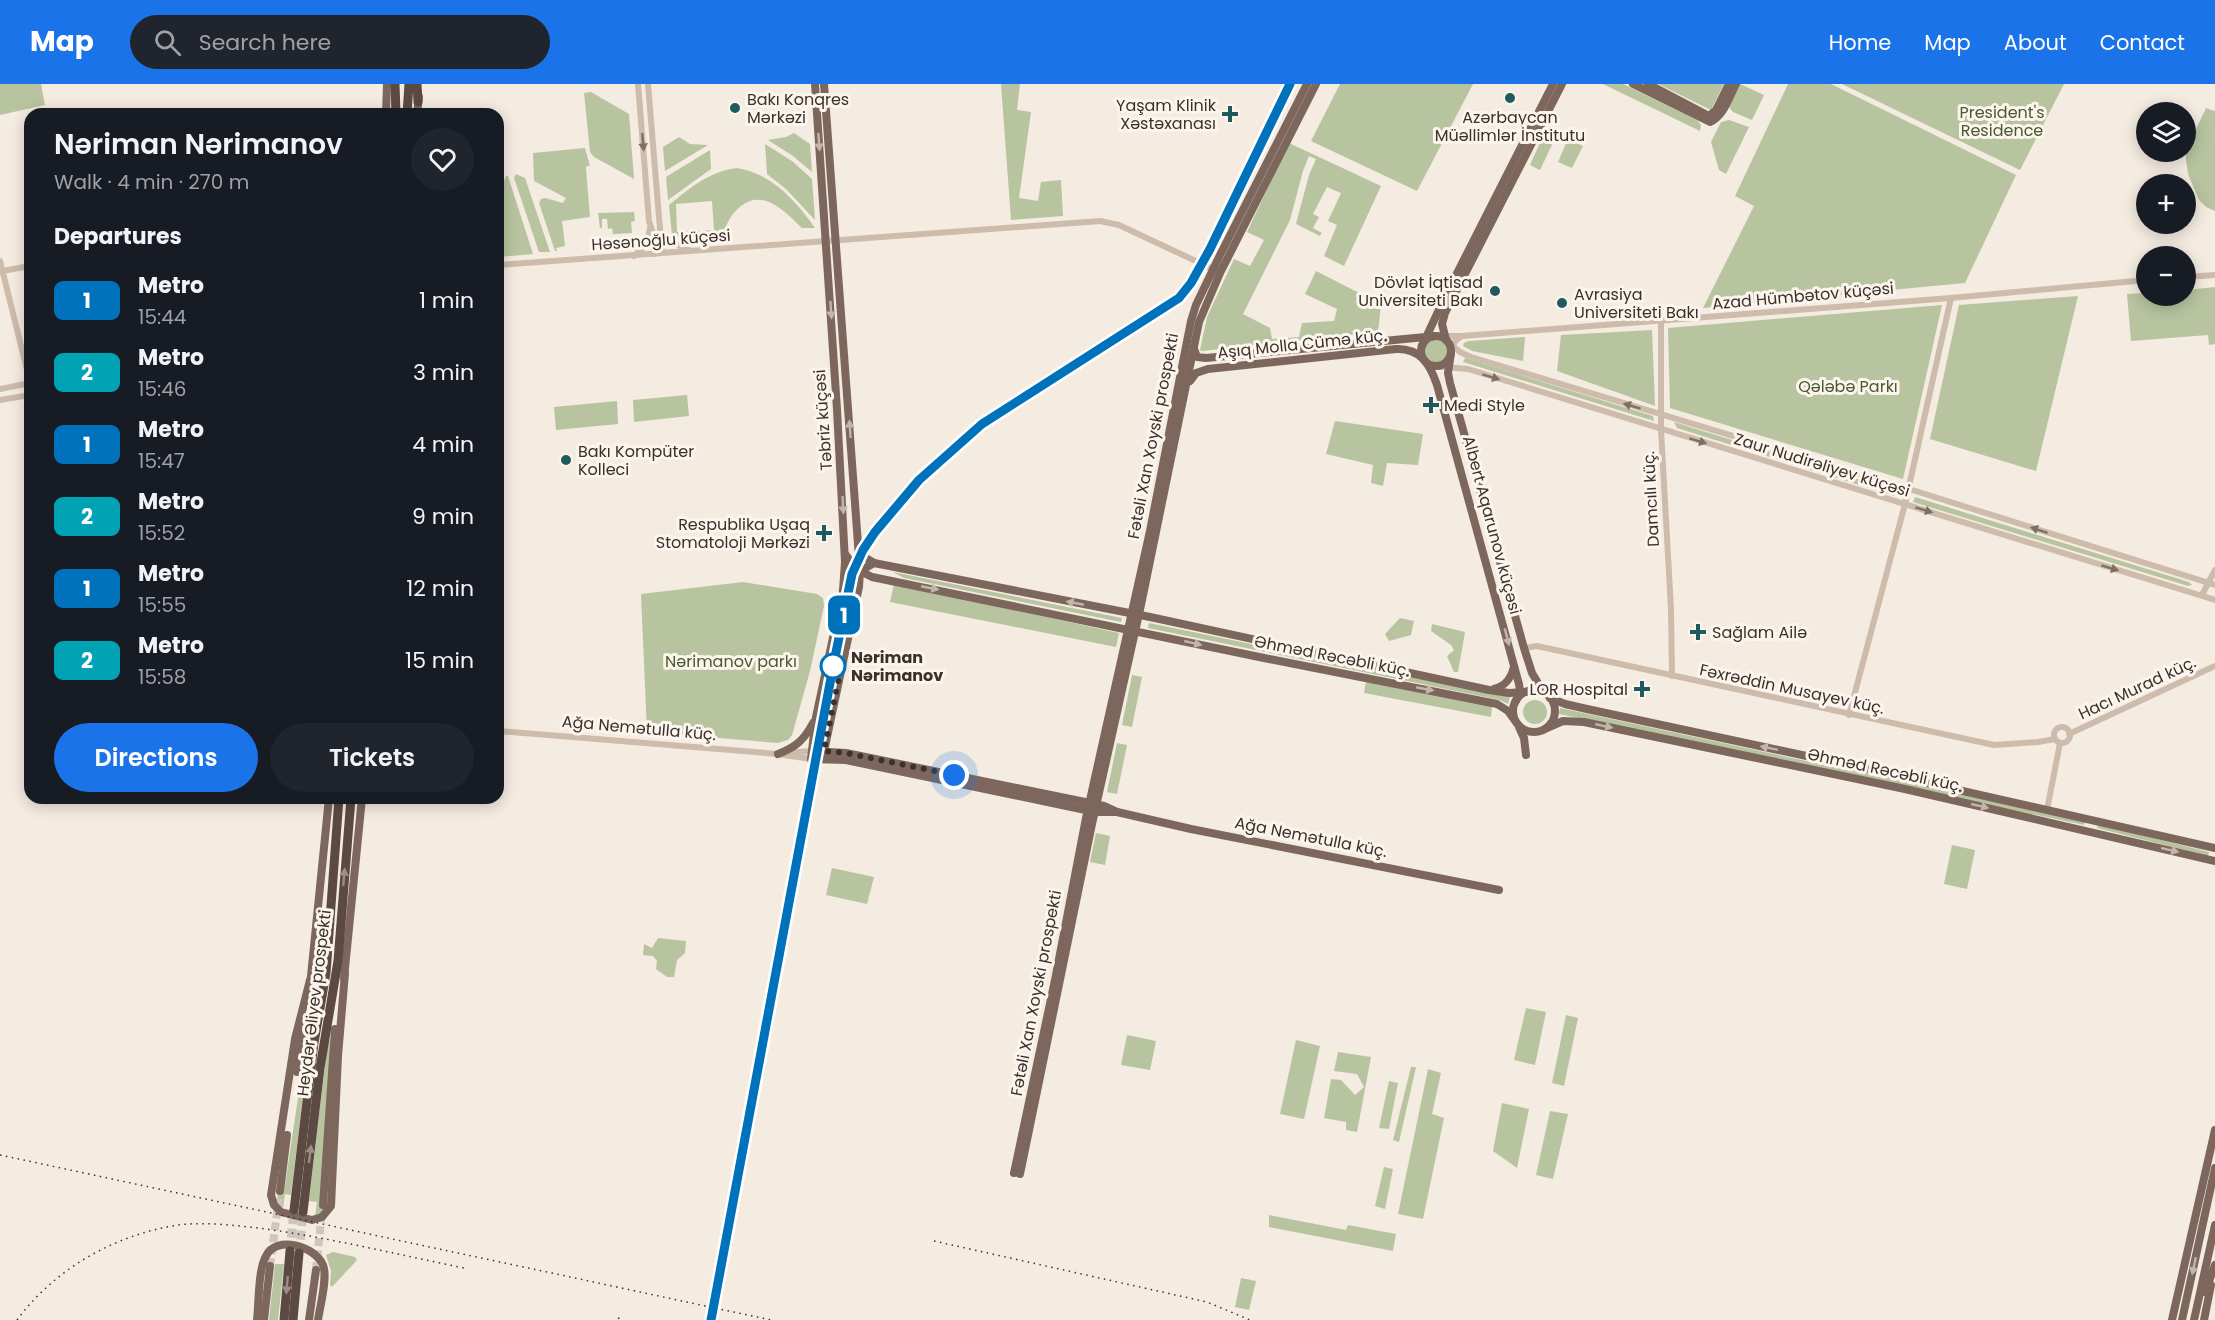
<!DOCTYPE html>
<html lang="en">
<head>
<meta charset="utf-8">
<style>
	body { margin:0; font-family:Poppins,sans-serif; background:#20242c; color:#f1f3f6; height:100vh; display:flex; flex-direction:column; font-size:22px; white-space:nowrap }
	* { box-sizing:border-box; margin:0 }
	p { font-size:20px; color:#9ea1a6 }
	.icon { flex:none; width:33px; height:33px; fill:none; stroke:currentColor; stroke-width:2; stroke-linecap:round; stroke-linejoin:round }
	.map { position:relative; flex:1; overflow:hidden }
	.side { position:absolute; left:24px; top:24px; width:480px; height:696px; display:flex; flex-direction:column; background:#171b24; border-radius:18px; box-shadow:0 3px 15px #0003 }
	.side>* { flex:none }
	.badge { padding:0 12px; border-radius:9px; font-size:21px; line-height:39px }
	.tools { position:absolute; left:2136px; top:18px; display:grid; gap:12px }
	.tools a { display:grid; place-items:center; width:60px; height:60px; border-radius:50%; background:#171b24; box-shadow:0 3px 15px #0003; font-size:30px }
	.you { position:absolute; width:30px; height:30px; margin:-15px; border:4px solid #fff; border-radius:50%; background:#1a73e8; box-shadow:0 0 0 9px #1a73e833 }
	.map>.badge { position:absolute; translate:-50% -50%; box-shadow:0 0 0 3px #fff }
	h2 { padding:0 30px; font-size:22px; line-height:54px }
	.round { display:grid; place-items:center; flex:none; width:63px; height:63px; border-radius:32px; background:#20242c }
	.overview { display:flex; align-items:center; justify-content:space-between; height:102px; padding:0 30px }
	h1 { font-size:28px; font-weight:600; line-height:45px }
	.primary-button { display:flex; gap:12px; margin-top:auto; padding:12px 30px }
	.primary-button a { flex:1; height:69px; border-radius:36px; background:#1a73e8; color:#fff; font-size:24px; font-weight:600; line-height:69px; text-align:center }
	.primary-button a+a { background:#20242c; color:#f1f3f6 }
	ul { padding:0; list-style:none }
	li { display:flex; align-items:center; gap:18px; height:72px; padding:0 30px }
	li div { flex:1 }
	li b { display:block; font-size:22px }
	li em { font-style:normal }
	li .badge { min-width:66px; font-weight:700; text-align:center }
	header { display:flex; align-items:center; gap:36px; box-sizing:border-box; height:84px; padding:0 30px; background:#1a73e8; color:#fff }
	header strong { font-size:28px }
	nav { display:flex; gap:33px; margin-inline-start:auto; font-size:21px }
	.search { width:420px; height:54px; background:#20242c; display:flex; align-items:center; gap:15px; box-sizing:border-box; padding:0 21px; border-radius:33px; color:#9ea1a6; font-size:22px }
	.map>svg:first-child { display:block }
</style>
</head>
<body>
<header>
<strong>Map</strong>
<div class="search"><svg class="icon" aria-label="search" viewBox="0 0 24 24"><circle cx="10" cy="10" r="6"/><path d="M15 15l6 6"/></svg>Search here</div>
<nav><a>Home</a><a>Map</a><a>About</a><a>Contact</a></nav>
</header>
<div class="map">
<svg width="2215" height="1236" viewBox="0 0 2215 1236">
	<rect width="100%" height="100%" fill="#f4ebe1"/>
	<g fill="#b8c4a0">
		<polygon points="0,0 41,0 45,21 0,31"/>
		<polygon points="1001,0 1020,0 1017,26 1031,28 1019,114 1038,117 1041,98 1061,96 1063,132 1011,136"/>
		<polygon points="1340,0 1473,0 1417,107 1311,57"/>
		<polygon points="1603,0 1623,0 1697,36 1701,41 1700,47"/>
		<polygon points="1658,0 1724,0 1711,26"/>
		<polygon points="1740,0 1764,11 1752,36 1733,28 1729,23"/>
		<polygon points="1788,0 1831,0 2016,91 1965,199 1703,224 1754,122 1735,112"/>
		<polygon points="1842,0 2064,0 2020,86"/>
		<polygon points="591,8 629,30 634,95 594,73 590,68 584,9"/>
		<polygon points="2206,24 2214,27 2215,26 2215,127 2206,123 2199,116 2188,90 2185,68"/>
		<polygon points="1729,36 1749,43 1726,90 1719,86 1711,58 1721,38"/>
		<polygon points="1547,43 1558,48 1540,86 1530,81"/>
		<polygon points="794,49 810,60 812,88 793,72 768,56 786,53"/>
		<polygon points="679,53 690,60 708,61 665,87 663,63"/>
		<polygon points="1568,55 1583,62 1572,84 1558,78"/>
		<polygon points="1289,59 1381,102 1344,182 1324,172 1337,141 1328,137 1341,109 1327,103 1313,130 1319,133 1313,144 1322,149 1320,152 1296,140 1309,91 1316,75 1309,72 1303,87 1290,136 1243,230 1270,244 1272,255 1299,253 1302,239 1334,237 1337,225 1305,210 1316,187 1381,220 1378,248 1202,267 1200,266 1207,233 1234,175 1250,182 1264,156 1247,148"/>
		<polygon points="765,60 792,77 812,95 815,136 786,105 767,90"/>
		<polygon points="585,64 590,82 587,82 586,84 590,133 562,137 565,162 556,164 557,167 555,167 539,119 541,115 545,114 563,119 566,114 534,97 533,69"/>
		<polygon points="710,66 711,85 668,116 666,93"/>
		<path d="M 737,84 C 771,89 796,117 815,144 L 802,144 C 786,129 764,104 741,122 C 732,129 726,139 724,150 L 683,153 L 683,148 L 714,146 L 712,117 L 676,120 L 677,148 L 680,148 L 680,153 L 672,151 L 669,121 C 690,104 710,87 737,84 Z"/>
		<polygon points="516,90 525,94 550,168 539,168 514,94"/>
		<polygon points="506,92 508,92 533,170 498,173 498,98 503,100"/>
		<polygon points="634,128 635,137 631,138 632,149 613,150 612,144 608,145 607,135 602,135 602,144 600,144 598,129"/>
		<polygon points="2215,203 2215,260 2209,261 2208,251 2131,257 2127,210 2146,209 2146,212 2186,212 2186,206"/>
		<polygon points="2078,212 2036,387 1930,355 1959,221"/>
		<polygon points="1942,221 1903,395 1670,324 1668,244"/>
		<polygon points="1652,246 1655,322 1557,287 1561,251"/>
		<polygon points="1525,253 1523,277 1472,267 1463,262 1464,259 1469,257"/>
		<circle cx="1436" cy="267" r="12"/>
		<polygon points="1465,274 1653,332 1654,337 1463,278"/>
		<polygon points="687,311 689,332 634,338 633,316"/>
		<polygon points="617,317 618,340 556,346 554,323"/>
		<polygon points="1335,337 1423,350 1418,381 1387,379 1383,402 1371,399 1373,381 1326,370"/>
		<polygon points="1674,338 1896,407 1894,412 1677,344"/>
		<polygon points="1915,413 2189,498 2192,501 2188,502 1913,418"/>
		<polygon points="893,488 1122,534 1121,538 904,494"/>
		<polygon points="743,498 817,510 823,514 824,522 810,587 792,651 788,656 778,659 647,648 641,510"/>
		<polygon points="894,500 1119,549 1116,563 890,518"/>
		<polygon points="1400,534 1414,537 1411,551 1389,557 1385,550"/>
		<polygon points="1149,539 1510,613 1508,620 1500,616 1148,544"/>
		<polygon points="1432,540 1465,548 1458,588 1454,588 1447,572 1454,566 1451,561 1431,547"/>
		<polygon points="1132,591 1142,593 1132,643 1122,641"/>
		<polygon points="1366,597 1492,622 1491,633 1364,609"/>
		<circle cx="1535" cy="628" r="12"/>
		<polygon points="1560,624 2085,737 2084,741 1559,630"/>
		<polygon points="1117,659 1127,661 1117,710 1107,708"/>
		<polygon points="2098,740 2209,768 2208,772 2097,744"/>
		<polygon points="1096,749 1110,752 1105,781 1090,778"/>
		<polygon points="1952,761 1975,766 1967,805 1944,800"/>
		<polygon points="832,784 874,793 867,820 826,811"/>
		<polygon points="658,854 686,857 685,869 677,876 674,893 667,893 656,885 657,877 653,872 643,871 644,860 652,864"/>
		<polygon points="1526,924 1546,928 1535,981 1514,976"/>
		<polygon points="1566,931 1578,934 1564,1002 1552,999"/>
		<polygon points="1127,951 1156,957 1150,986 1121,981"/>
		<polygon points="307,953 310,954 291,1111 285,1110 283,1124 278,1116 277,1108 284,1108"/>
		<polygon points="328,955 330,956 325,1127 315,1133 317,1118 309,1117"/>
		<polygon points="1296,956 1320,962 1304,1035 1280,1030"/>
		<polygon points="1338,968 1371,973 1357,1048 1346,1046 1346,1038 1324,1034 1331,995 1341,996 1355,1011 1364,1003 1357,990 1334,987"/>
		<polygon points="1411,983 1416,983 1399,1058 1393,1056"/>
		<polygon points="1428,985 1441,989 1432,1030 1444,1034 1423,1135 1398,1130"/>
		<polygon points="1389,997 1398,999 1389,1045 1379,1044"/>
		<polygon points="1502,1019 1529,1025 1517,1084 1493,1067"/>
		<polygon points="1550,1027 1568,1030 1553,1095 1536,1091"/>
		<polygon points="1384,1083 1393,1085 1385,1125 1375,1122"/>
		<polygon points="1269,1131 1346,1146 1348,1141 1396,1150 1393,1167 1269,1143"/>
		<polygon points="333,1168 355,1173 357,1176 332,1203 330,1201 331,1187 326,1171"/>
		<polygon points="275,1180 284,1180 278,1236 269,1236"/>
		<polygon points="1241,1194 1256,1197 1249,1226 1235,1223"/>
	</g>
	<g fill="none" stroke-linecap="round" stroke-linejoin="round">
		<g stroke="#cfc6bd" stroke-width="8" stroke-dasharray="8 4" stroke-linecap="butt">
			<polyline points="270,1182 280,1107"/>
			<polyline points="316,1186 322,1127"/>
		</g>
		<g stroke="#cfc6bd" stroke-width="9" stroke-dasharray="9 4.5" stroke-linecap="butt">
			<polyline points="290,1167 294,1126"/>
			<polyline points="299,1169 303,1128"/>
		</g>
		<g stroke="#cdbbac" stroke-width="6">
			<polyline points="638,0 649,137 653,149 655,170"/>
			<polyline points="648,0 662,169"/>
			<polyline points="661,148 668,157 689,166"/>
			<polyline points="634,172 647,160 650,144"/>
			<polyline points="0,177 30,298"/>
			<polyline points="498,181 1100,137 1119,141 1217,187"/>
			<polyline points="2,187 30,182"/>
			<polyline points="2186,193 2215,191"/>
			<polyline points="1661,236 1661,346 1671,525 1672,592"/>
			<polyline points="1441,252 1462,252 1456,256 1451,265"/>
			<polyline points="1462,252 1951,214 2146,196"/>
			<polyline points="1446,256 1460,268 1471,273 1909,405 2215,501"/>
			<polyline points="1434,282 1468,285 2215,516"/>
			<polyline points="0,305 30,299"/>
			<polyline points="0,316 30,311"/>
			<polyline points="2202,511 2215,486"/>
			<polyline points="1524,564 1537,562 1994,661 2038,658 2055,655"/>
			<polyline points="1849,631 1905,420 1951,214"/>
			<circle cx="2062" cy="651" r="8"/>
			<polyline points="498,647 778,670 811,675"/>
			<polyline points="2069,650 2215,582"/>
			<polyline points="785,669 812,667"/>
			<polyline points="2047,726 2060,659"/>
			<polyline points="783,842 815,683"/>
		</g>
		<g stroke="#7d675c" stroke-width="8">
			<polyline points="815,0 837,325 845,478 843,507 816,633 811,675 846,676 1095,728 1117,728"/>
			<path d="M 1633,0 L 1710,38 C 1724,32 1729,13 1736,0"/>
			<polyline points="1648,0 1709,32 1716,26 1729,0"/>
			<polyline points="386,30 387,0"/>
			<polyline points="417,30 419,13"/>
			<circle cx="1436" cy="267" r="15"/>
			<polyline points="1446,256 1442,240 1445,229 1562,0"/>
			<polyline points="1422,262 1445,213 1553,0"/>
			<polyline points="1194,265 1197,273 1206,274 1436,252"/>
			<polyline points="1451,269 1448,289 1450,299 1524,564 1532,589 1544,609"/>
			<path d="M 1190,297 L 1196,289 L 1208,285 L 1396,265 C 1420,264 1430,280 1437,301 L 1519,600 L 1520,607 L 1516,617"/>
			<polyline points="859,466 864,473 874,479 1150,533 1489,606 1509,609 1526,608"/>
			<polyline points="846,471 856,485 872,493 1264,574 1497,620 1508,627 1516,638"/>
			<polyline points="843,506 860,487 874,479"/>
			<path d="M 1494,605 C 1506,602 1511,594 1514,583"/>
			<circle cx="1534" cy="627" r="21"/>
			<polyline points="1550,614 1565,620 1587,625 1839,679 2215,764"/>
			<polyline points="1519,643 1524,654 1526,671"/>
			<polyline points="1547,644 1563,637 1584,638 1905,705 2215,777"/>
			<polyline points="812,667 846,669 1085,718 1104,722 1117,728 1191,745 1499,806"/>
			<path d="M 778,670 C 796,663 804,656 813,639"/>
			<polyline points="823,672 859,503 860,487 824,0"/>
			<polyline points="344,894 362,714"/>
			<polyline points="310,896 295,955 271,1111 274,1121 281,1128 312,1136 322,1133 331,1122 338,972 345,889"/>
			<polyline points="310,902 329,714"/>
			<polyline points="297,988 303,944"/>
			<polyline points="1014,1089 1055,896 1086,734 1150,447 1191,237 1196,221 1220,171 1307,0"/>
			<polyline points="1020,1090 1092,740 1141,521 1199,238 1220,189 1316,0"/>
			<polyline points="280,1107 287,1051"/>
			<polyline points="323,1121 335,945"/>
			<polyline points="2205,1208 2215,1181"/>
			<path d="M 257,1236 C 259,1219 258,1186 266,1172 C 276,1151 315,1162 323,1181 C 328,1193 320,1222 318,1236"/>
			<polyline points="264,1236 270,1182"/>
			<polyline points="309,1236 316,1186"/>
			<polyline points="2172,1236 2215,1046"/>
			<polyline points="2182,1236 2215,1084"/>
			<polyline points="2194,1236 2215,1141"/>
			<polyline points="2204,1236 2211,1201"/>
		</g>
		<g stroke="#5c4a42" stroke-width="9">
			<polyline points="395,0 396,30"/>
			<polyline points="417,0 418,18"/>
			<polyline points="407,30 409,0"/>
			<polyline points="294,1126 314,959 326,889 339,714"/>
			<polyline points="303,1128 320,984 338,877 351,714"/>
			<polyline points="284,1236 290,1167"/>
			<polyline points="293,1236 299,1169"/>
		</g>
		<g stroke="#3b302b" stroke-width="1.5" stroke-dasharray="1.5 4.5" stroke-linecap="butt">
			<polyline points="0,1071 771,1236"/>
			<polyline points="934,1157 1207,1218 1250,1236"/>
			<polyline points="618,1234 623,1236"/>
			<path d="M 17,1236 C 54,1186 111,1153 172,1142 C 199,1137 231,1141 258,1144 C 327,1153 395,1170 464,1184"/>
		</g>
	</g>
	<defs><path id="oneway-solid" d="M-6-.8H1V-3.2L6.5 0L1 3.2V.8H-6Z" transform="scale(1.5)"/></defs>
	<g fill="#7d6f65">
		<use href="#oneway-solid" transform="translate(643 58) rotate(85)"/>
		<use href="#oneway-solid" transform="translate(1491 293) rotate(17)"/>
		<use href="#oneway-solid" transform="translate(1632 322) rotate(-163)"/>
		<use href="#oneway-solid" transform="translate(1698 357) rotate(17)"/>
		<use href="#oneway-solid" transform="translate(1924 426) rotate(17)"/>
		<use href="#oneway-solid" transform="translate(2039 446) rotate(-162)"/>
		<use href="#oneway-solid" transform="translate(2110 484) rotate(17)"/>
	</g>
	<g fill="#c2b5ac">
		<use href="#oneway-solid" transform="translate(819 58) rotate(86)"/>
		<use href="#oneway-solid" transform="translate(831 226) rotate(86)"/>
		<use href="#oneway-solid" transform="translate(850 345) rotate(-94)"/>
		<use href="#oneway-solid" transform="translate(843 421) rotate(87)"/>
		<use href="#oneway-solid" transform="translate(930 504) rotate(11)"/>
		<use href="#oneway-solid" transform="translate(1075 519) rotate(-169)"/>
		<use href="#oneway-solid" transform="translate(1507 553) rotate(75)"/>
		<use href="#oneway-solid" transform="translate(1193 559) rotate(13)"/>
		<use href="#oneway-solid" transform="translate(1425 605) rotate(11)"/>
		<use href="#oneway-solid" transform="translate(1604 642) rotate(12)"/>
		<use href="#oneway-solid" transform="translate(1769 664) rotate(-168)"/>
		<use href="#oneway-solid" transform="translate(1980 722) rotate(13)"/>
		<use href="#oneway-solid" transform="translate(2170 766) rotate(13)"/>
		<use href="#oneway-solid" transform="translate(2194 1182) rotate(102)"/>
	</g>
	<g fill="#9c8e87">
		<use href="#oneway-solid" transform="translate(344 793) rotate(-85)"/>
		<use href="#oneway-solid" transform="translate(310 1070) rotate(-83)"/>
		<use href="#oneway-solid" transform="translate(287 1201) rotate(95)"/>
	</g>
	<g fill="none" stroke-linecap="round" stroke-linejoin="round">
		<g stroke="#fff" stroke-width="14">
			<polyline id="line" points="711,1236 833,583 852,490 863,466 875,448 919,396 982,340 1179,214 1191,199 1210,165 1290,0"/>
		</g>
		<use href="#line" stroke="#0072bc" stroke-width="9"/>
		<polyline stroke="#3b302b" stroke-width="6" stroke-dasharray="0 10.8" points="833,582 841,584 824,667 846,669 954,691"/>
	</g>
	<g fill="#1f5a5e" stroke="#fbf5ee" stroke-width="2">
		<circle cx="1510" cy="14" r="6"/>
		<circle cx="735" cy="24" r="6"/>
		<path d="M1227 21h6v6h6v6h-6v6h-6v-6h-6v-6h6z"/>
		<circle cx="1495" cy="207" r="6"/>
		<circle cx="1562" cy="219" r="6"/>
		<path d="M1428 312h6v6h6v6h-6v6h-6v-6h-6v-6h6z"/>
		<circle cx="566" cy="376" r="6"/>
		<path d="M821 440h6v6h6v6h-6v6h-6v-6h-6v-6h6z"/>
		<path d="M1695 539h6v6h6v6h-6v6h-6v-6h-6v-6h6z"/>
		<path d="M1639 596h6v6h6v6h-6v6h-6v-6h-6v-6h6z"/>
	</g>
	<circle fill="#fff" stroke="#0072bc" stroke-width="3" cx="833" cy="582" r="12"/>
	<g text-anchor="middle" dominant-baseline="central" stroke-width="6" stroke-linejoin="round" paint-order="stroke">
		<g font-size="16" fill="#3b302b" stroke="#fbf5ee" text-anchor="start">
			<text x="747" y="15">Bakı Konqres<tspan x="747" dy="18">Mərkəzi</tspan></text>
			<text x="1216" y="21" text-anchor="end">Yaşam Klinik<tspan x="1216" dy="18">Xəstəxanası</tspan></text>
			<text x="1510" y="33" text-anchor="middle">Azərbaycan<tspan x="1510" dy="18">Müəllimlər İnstitutu</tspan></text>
			<text x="1483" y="198" text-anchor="end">Dövlət İqtisad<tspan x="1483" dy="18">Universiteti Bakı</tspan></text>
			<text x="1574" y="210">Avrasiya<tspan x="1574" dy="18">Universiteti Bakı</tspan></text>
			<text x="1444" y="321">Medi Style</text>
			<text x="578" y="367">Bakı Kompüter<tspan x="578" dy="18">Kolleci</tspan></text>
			<text x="810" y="440" text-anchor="end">Respublika Uşaq<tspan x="810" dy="18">Stomatoloji Mərkəzi</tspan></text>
			<text x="1712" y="548">Sağlam Ailə</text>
			<text x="1628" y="605" text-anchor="end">LOR Hospital</text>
		</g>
		<g font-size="16" fill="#4a5a2e" stroke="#fbf5ee">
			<text x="2002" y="28">President's<tspan x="2002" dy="18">Residence</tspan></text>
			<text x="1848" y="302">Qələbə Parkı</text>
			<text x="731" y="577">Nərimanov parkı</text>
		</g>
		<g font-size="16" fill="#3b302b" stroke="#fbf5ee">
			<text transform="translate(661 156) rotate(-4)">Həsənoğlu küçəsi</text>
			<text transform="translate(1803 212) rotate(-5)">Azad Hümbətov küçəsi</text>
			<text transform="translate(1302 260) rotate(-6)">Aşıq Molla Cümə küç.</text>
			<text transform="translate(823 336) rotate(-94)">Təbriz küçəsi</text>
			<text transform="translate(1153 352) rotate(-79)">Fətəli Xan Xoyski prospekti</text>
			<text transform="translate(1822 381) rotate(17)">Zaur Nudirəliyev küçəsi</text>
			<text transform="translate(1651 415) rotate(-93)">Damcılı küç.</text>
			<text transform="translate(1492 441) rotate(75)">Albert Aqarunov küçəsi</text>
			<text transform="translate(1332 572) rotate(11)">Əhməd Rəcəbli küç.</text>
			<text transform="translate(2137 604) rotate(-25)">Hacı Murad küç.</text>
			<text transform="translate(1792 605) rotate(12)">Fəxrəddin Musayev küç.</text>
			<text transform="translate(639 644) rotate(5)">Ağa Nemətulla küç.</text>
			<text transform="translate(1885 686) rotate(12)">Əhməd Rəcəbli küç.</text>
			<text transform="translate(1311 753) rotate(11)">Ağa Nemətulla küç.</text>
			<text transform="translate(1036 909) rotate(-79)">Fətəli Xan Xoyski prospekti</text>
			<text transform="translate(314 919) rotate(-83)">Heydər Əliyev prospekti</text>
		</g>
		<g font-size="16" font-weight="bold" fill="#3b302b" stroke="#fbf5ee" text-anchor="start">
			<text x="851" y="573">Nəriman<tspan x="851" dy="18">Nərimanov</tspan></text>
		</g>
	</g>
</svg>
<div class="tools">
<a><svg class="icon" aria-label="layers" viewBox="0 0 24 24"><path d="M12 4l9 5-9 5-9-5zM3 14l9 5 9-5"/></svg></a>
<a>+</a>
<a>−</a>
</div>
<div class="you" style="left:954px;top:691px"></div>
<b class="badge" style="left:844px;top:531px;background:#0072bc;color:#fff">1</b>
<section class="side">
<div class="overview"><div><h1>Nəriman Nərimanov</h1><p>Walk · 4 min · 270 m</p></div><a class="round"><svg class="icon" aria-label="heart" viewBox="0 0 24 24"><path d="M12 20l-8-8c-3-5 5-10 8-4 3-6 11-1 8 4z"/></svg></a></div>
<h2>Departures</h2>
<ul>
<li><span class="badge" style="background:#0072bc;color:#fff">1</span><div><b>Metro</b><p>15:44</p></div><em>1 min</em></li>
<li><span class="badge" style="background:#00a3b4;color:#fff">2</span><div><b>Metro</b><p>15:46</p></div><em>3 min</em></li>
<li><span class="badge" style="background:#0072bc;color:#fff">1</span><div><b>Metro</b><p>15:47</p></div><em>4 min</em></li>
<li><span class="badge" style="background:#00a3b4;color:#fff">2</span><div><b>Metro</b><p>15:52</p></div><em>9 min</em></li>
<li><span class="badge" style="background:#0072bc;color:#fff">1</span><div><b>Metro</b><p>15:55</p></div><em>12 min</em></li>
<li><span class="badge" style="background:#00a3b4;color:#fff">2</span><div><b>Metro</b><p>15:58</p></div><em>15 min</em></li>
</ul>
<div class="primary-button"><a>Directions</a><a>Tickets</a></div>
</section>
</div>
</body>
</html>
